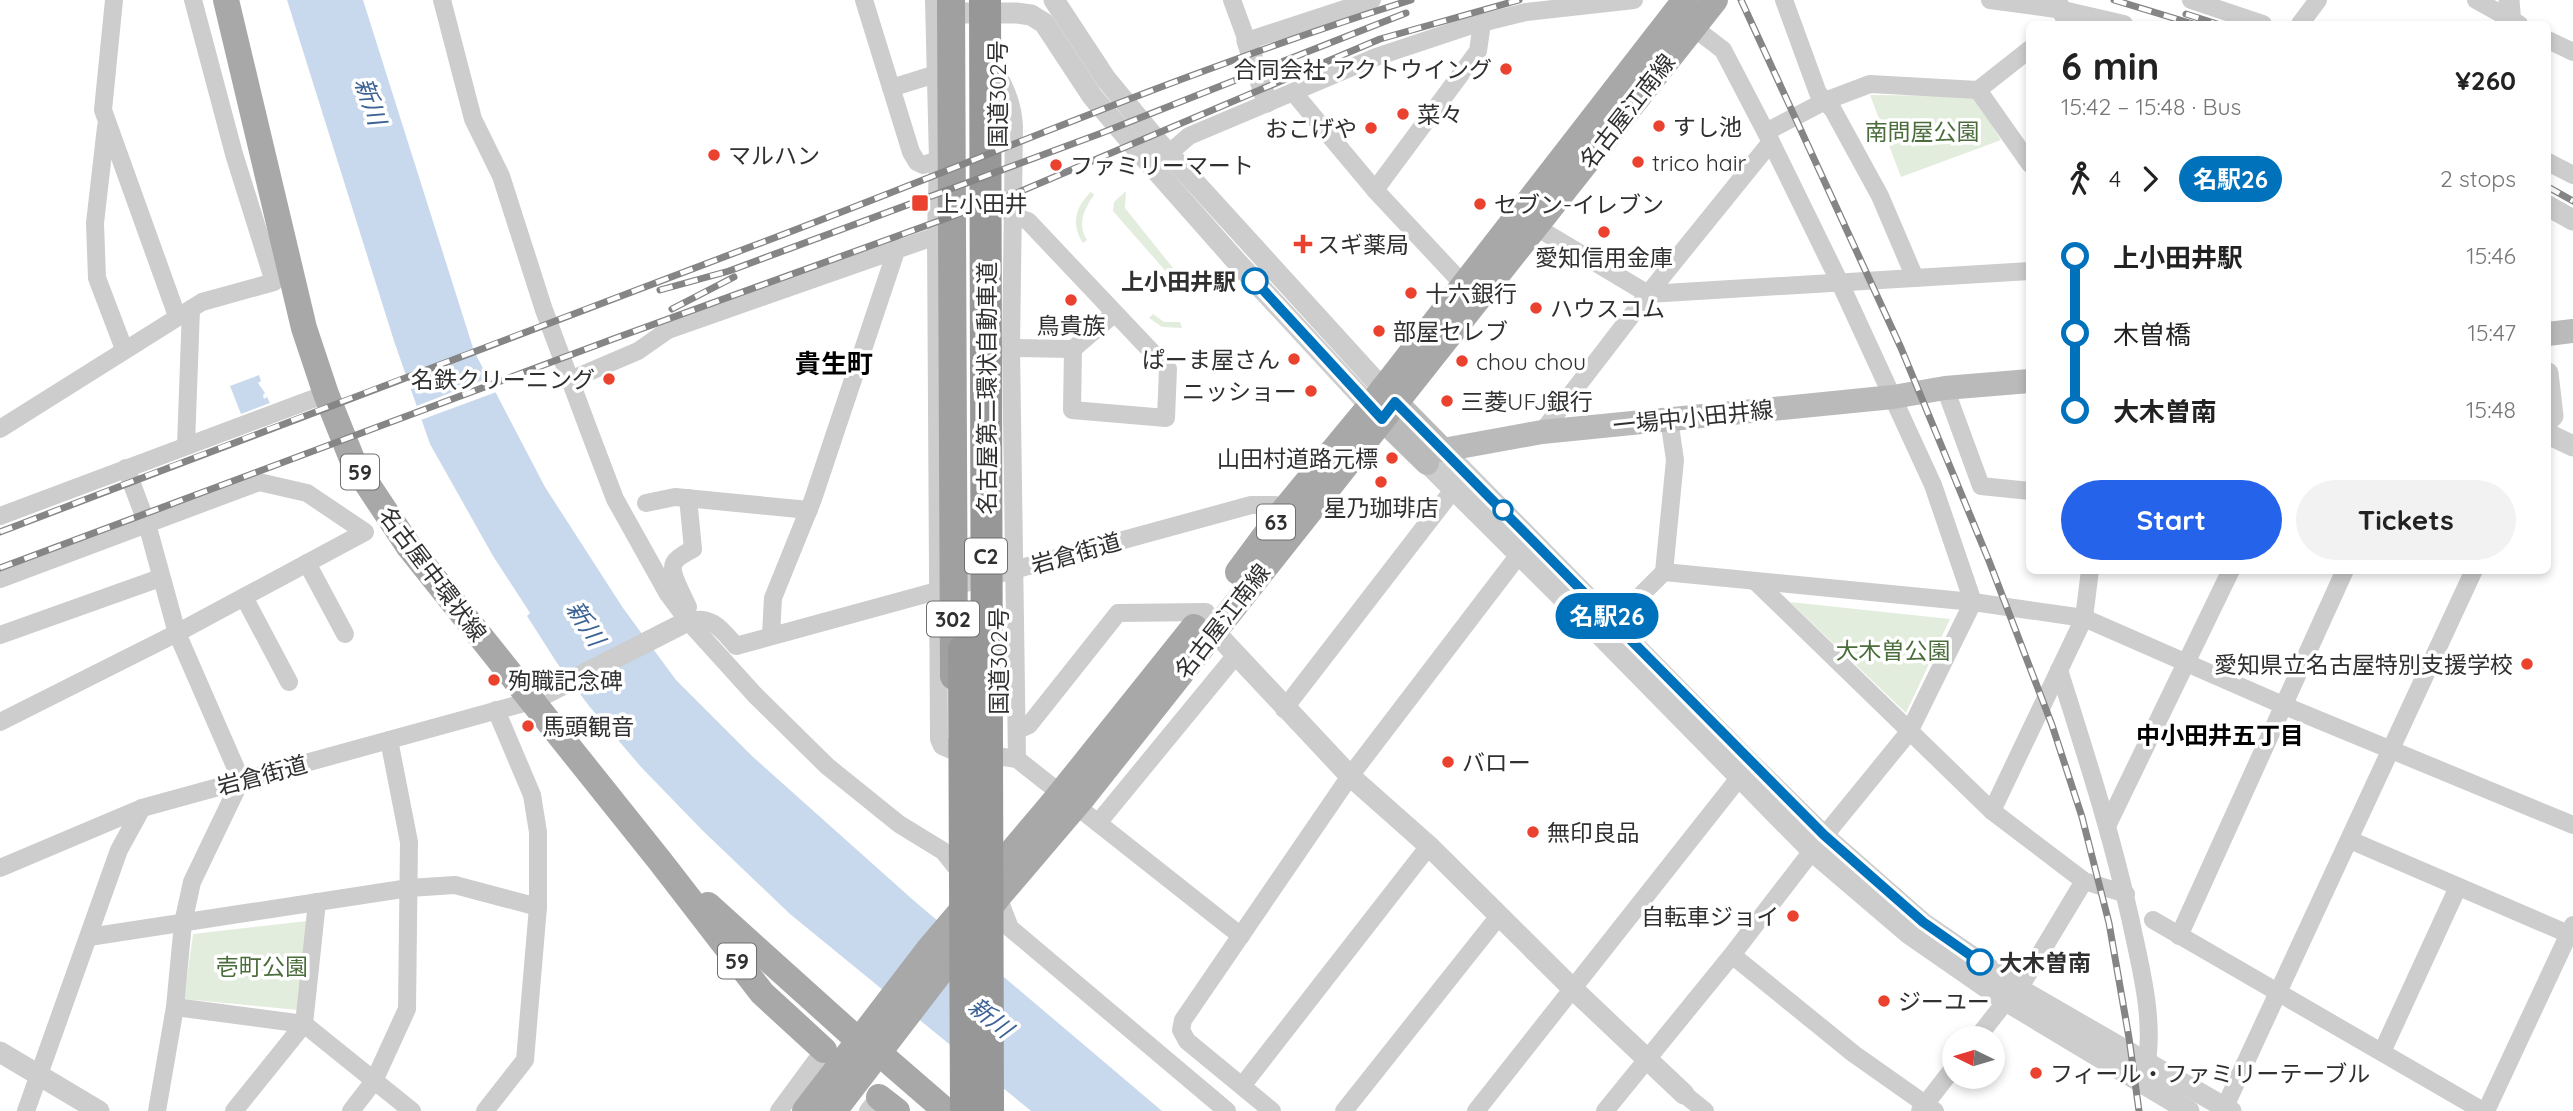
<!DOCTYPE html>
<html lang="en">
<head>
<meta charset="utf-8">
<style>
	body { margin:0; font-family:Quicksand,"Noto Sans JP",sans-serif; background:#f2f2f2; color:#222; height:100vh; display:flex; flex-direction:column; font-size:26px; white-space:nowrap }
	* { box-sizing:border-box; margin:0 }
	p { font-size:23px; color:#767676 }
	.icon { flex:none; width:38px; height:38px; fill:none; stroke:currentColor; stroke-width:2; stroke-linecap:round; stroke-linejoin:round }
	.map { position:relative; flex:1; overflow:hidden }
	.side { position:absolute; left:2026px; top:21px; width:525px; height:553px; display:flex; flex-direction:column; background:#fff; border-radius:10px; box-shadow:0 4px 10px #0003 }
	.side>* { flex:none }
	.badge { padding:0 14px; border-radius:23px; font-size:24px; line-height:46px }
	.needle { width:46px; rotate:275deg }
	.buttons { position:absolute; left:1942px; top:1026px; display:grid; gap:14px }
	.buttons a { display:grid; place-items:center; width:63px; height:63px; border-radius:50%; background:#fff; box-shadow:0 4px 10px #0003; font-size:35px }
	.map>.badge { position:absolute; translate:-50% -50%; box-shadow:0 0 0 4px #fff }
	.legs { display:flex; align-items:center; gap:10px; height:77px; padding:0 35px; font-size:23px }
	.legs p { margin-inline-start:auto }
	.summary { display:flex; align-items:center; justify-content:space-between; height:119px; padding:0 35px }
	h1 { font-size:38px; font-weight:800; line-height:52px }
	.button { display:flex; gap:14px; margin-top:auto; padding:14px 35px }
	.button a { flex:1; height:80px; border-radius:42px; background:#2563eb; color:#fff; font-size:28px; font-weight:800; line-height:80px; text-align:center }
	.button a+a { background:#f2f2f2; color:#222 }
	ul { padding:0 35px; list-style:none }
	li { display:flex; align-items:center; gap:24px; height:77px; font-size:26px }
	li i { display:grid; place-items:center; width:10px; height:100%; margin:0 9px; background:currentColor }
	li i::after { content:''; width:18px; height:18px; margin:-9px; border:5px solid; border-radius:50%; background:#fff }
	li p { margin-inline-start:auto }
	li:first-child i { background:linear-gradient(#0000 50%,currentColor 0) }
	li:last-child i { background:linear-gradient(currentColor 50%,#0000 0) }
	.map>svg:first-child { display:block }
</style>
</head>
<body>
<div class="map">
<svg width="2573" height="1111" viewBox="0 0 2573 1111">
	<rect width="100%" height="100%" fill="#fff"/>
	<g fill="#e3eddd">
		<polygon points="1870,95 1974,96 2001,140 1901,177"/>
		<polygon points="1126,191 1125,208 1181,278 1182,286 1178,293 1171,291 1169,275 1113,211 1114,202"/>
		<path d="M 1091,192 L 1094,195 C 1084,209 1077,224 1087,240 L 1083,243 C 1071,224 1075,207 1091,192 Z"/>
		<polygon points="1153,314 1164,322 1180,322 1182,328 1162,327 1149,318"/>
		<polygon points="1790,602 1950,619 1906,713"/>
		<polygon points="307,921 298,1010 184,999 193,934"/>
	</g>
	<g fill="#c9d9ed">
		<polygon points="287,0 363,0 474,351 545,487 623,608 676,680 752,756 912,899 1162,1111 1031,1111 790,914 702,830 641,767 589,706 557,663 527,616 530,613 493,556 430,444 394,341"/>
		<polygon points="259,375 261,381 258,383 265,393 263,395 264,399 267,397 270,403 241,414 230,386"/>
	</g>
	<polygon fill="#fff" points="491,377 499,391 418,421 414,407"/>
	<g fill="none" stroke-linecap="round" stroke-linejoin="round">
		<g stroke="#cdcdcd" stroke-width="18">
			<polyline points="114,0 103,110 177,316"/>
			<polyline points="442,0 473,119 501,176 544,310 588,428 615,499 668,594 688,621 755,695 827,766 899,824 943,851 955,866"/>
			<polyline points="864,0 911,152 917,162 923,165 938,160"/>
			<polyline points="934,0 938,160 936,236 939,739 942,746 949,749 1017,759 1241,936"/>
			<polyline points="1232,0 1247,41 1372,0"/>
			<polyline points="1784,0 1818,93 1833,110 1880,196 1915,278"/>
			<polyline points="1990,0 2063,10 2124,24"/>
			<polyline points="2191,0 2263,24"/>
			<polyline points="2476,0 2519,24"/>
			<polyline points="2300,24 2318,0"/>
			<polyline points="2548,40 2573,52"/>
			<path d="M 997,73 C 1007,91 1013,106 1014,127 L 1011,348 L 1017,759"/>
			<polyline points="891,88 936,74"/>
			<polyline points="1978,90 2030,164"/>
			<polyline points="1293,92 1375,190 1463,284"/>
			<polyline points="106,127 95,223 97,278 124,349"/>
			<polyline points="1766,132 1825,101 1870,84 1978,90 2030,49"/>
			<polyline points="1159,162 1189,136 1376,57 1469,26 1526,12 1634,0"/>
			<polyline points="2548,162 2573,175"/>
			<polyline points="1375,190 1478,51 1482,23"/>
			<polyline points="1012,216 1028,221 1168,369 1166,418 1072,410 1073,349 1115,313"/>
			<polyline points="1536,227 1648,294 2030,271"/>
			<polyline points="1011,348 1073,349"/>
			<polyline points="570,380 638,351 668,330 936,236"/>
			<polyline points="1945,388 1981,486 2030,491"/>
			<polyline points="0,429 202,302 274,282 234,154 193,0"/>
			<polyline points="1542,432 1648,294 1771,142"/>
			<polyline points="186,445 191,309"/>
			<polyline points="126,468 147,524 177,633 241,780 192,882 183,923 175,1007 157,1111"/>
			<path d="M 688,498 L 693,549 C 688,552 677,557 674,563 C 669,573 684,597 688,607"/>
			<polyline points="646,503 675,497 809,510"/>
			<polyline points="0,516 326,394"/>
			<polyline points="307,563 345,634"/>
			<polyline points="1664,572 1973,602 2084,618 2285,706 2573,825"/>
			<polyline points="0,579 259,482 307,493 365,532 177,633 0,722"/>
			<polyline points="1755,581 1992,811 2084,881 2126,894"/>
			<polyline points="244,597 289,682"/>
			<path d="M 688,621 C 712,615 721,629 736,646 L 1251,505 L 1275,505 L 1284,510"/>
			<polyline points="1603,633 1664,572 1675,460 1669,419"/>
			<polyline points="0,635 160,578"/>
			<polyline points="771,635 773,598 813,499 897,248"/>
			<path d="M 2059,670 C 2087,758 2115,845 2134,936 C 2143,977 2153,1021 2147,1062"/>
			<polyline points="1284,709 1453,490"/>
			<polyline points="1018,730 1029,725 1118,613 1206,612"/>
			<polyline points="1992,811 2084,618 2090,570"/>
			<polyline points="1098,823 1236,655"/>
			<polyline points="2108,824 2231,570"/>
			<polyline points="2350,840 2573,936"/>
			<polyline points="0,868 142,808 531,701"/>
			<polyline points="998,897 1010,928 1227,1111"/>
			<polyline points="2153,920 2483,1111"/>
			<polyline points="2179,936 2345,570"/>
			<polyline points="89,937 409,888 455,885 538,907"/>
			<polyline points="1732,955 1854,1054 1935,1111"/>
			<polyline points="2019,989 2084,881"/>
			<polyline points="175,1007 304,1024 412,1111"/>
			<polyline points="1977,1038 2006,1001"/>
			<polyline points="2382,1052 2458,887"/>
			<polyline points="1242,1086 1429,846"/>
			<polyline points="1684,1094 1705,1111"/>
			<polyline points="26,1111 119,850 142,808"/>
			<polyline points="234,1111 304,1024 317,902"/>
			<polyline points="351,1111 374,1081 407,1009 409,842 389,740"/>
			<polyline points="485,1111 525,1060 538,907 538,832 532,795 496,710"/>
			<polyline points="779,1111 824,1050"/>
			<polyline points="868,1111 879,1097"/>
			<polyline points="1272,1111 1187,1041 1181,1030 1183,1020 1350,776 1518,556"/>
			<polyline points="1344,1111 1499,916"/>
			<polyline points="1476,1111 1739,778"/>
			<polyline points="1605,1111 1732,955 1812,851 1909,732 1973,602 1933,485 1840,283 1771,142 1723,50 1693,27"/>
			<polyline points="1920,1111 1955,1066"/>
			<polyline points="2223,1111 2474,570"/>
			<polyline points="2486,1111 2573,925"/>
		</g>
		<g stroke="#cdcdcd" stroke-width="21">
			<polyline points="1054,0 1106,79 1158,142 1382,388"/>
			<polyline points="2055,0 2070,24"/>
			<polyline points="2509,0 2511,24"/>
			<polyline points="951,13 1016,13 1031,15 1044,23 1092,96 1137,149 1236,261 1380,417"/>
			<polyline points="1247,41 1267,102"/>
			<polyline points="2548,206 2573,220"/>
			<polyline points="2548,373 2553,416 2548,421"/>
			<polyline points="2548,434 2573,446"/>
			<polyline points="1443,450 1749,762 1824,836 1923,923 2019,989 2231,1111"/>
			<polyline points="1427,463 1600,635 1812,851 1908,933 2006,1001 2189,1111"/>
			<polyline points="1214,631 1350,776 1429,846 1573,989 1684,1094"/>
			<polyline points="531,701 688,621"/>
			<polyline points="0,1052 99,1111"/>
		</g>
		<g stroke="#bababa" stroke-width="24">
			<polyline points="2548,334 2573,331"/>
			<polyline points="1382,388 1443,450 1542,432 1893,397 1945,388 2030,381"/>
			<polyline points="1382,419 1427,463"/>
		</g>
		<g stroke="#a8a8a8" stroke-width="26">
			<polyline points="226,0 304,328 326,394 354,464 409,547 660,861 762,993 824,1050"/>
			<polyline points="1238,572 1284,510 1370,406 1685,0"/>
			<polyline points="708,905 859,1041"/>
			<polyline points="879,1053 946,1111"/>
			<polyline points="879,1097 897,1111"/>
			<polyline points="805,1111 929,949 1053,803 1194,627"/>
			<polyline points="834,1111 998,897 1084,796 1715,0"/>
		</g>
		<polyline stroke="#a0a0a0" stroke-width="28" points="951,0 954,676"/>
		<g stroke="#979797" stroke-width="32">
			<polyline points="985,0 988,1111"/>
			<polyline points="964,650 966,1111"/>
		</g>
		<g stroke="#858585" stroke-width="7">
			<g id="rail">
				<polyline points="1741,0 1901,348 1989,561 2052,725 2082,817 2109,923 2129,1038 2139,1111"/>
				<polyline points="2114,0 2193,24"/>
				<polyline points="2186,14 2217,24"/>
				<polyline points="2548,187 2573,201"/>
				<polyline points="660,290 729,271 1099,134 1406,13"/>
				<polyline points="672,309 734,277"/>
				<path d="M 0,532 C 252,435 505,340 758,244 C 975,162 1189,69 1411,0"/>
				<polyline points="0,568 613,339 1019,192 1380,39 1519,0"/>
			</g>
		</g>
		<use href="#rail" stroke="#fff" stroke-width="4.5" stroke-dasharray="13" stroke-linecap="butt"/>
	</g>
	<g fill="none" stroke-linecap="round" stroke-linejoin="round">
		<g stroke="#fff" stroke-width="16">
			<polyline id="line-1" points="1255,281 1382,419 1395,402 1824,835 1923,922 1980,962"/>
		</g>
		<use href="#line-1" stroke="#0072bc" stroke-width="10"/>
	</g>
	<g fill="#ea422e" stroke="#fff" stroke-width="2.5">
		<circle cx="1506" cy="69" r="7"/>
		<circle cx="1403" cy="114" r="7"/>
		<circle cx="1659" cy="126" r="7"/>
		<circle cx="1371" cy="128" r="7"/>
		<circle cx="714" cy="155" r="7"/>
		<circle cx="1638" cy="162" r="7"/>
		<circle cx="1056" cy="165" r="7"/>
		<rect x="911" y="194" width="18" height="18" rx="3.5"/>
		<circle cx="1480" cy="204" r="7"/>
		<circle cx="1604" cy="232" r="7"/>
		<path d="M1299.5 233.5h7v7h7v7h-7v7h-7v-7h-7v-7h7z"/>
		<circle cx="1411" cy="293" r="7"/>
		<circle cx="1071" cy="300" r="7"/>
		<circle cx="1536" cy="308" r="7"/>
		<circle cx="1379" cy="331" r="7"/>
		<circle cx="1294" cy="359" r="7"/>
		<circle cx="1462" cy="361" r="7"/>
		<circle cx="609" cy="379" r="7"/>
		<circle cx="1311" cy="391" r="7"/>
		<circle cx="1447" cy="401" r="7"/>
		<circle cx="1392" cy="458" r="7"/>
		<circle cx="1381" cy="482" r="7"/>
		<circle cx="2527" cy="664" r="7"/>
		<circle cx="494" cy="680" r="7"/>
		<circle cx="528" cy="726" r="7"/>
		<circle cx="1448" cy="762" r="7"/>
		<circle cx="1533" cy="832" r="7"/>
		<circle cx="1793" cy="916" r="7"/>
		<circle cx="1884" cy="1001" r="7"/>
		<circle cx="2036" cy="1073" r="7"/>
	</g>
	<g fill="#fff" stroke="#0072bc" stroke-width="3.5">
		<circle cx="1255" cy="281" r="12"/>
		<circle cx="1503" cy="510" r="9"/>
		<circle cx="1980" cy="962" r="12"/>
	</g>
	<g text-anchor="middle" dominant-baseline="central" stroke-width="7" stroke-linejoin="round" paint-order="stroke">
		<g fill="#fff" stroke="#6e6e6e" stroke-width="2">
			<rect x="341" y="454.5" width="38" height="35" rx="5"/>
			<rect x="1257" y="504.5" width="38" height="35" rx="5"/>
			<rect x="965" y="538.5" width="42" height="35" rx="5"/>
			<rect x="927" y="601.5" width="52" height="35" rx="5"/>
			<rect x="718" y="943.5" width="38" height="35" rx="5"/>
		</g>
		<g font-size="21" font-weight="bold" fill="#303030">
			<text x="360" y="472">59</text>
			<text x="1276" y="522">63</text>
			<text x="986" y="556">C2</text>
			<text x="953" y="619">302</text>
			<text x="737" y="961">59</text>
		</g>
		<g font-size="23" fill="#303030" stroke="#fff" text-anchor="start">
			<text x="1492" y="69" text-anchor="end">合同会社 アクトウイング</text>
			<text x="1417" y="114">菜々</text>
			<text x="1673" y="126">すし池</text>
			<text x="1357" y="128" text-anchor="end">おこげや</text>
			<text x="728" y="155">マルハン</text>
			<text x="1652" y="162">trico hair</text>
			<text x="1070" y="165">ファミリーマート</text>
			<text x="936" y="203">上小田井</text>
			<text x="1494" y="204">セブン-イレブン</text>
			<text x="1317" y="244">スギ薬局</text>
			<text x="1604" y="257" text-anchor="middle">愛知信用金庫</text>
			<text x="1425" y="293">十六銀行</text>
			<text x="1550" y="308">ハウスコム</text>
			<text x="1071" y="325" text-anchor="middle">鳥貴族</text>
			<text x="1393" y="331">部屋セレブ</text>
			<text x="1280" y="359" text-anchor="end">ぱーま屋さん</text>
			<text x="1476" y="361">chou chou</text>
			<text x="595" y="379" text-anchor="end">名鉄クリーニング</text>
			<text x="1297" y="391" text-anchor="end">ニッショー</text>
			<text x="1461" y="401">三菱UFJ銀行</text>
			<text x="1378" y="458" text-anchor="end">山田村道路元標</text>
			<text x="1381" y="507" text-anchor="middle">星乃珈琲店</text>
			<text x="2513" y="664" text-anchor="end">愛知県立名古屋特別支援学校</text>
			<text x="508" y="680">殉職記念碑</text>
			<text x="542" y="726">馬頭観音</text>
			<text x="1462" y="762">バロー</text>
			<text x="1547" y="832">無印良品</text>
			<text x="1779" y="916" text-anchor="end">自転車ジョイ</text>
			<text x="1898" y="1001">ジーユー</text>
			<text x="2050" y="1073">フィール・ファミリーテーブル</text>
		</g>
		<g font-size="23" fill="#303030" stroke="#fff">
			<text transform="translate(997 94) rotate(-90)">国道302号</text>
			<text transform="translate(1627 111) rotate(-52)">名古屋江南線</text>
			<text transform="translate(986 388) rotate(-90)">名古屋第二環状自動車道</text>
			<text transform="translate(1693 417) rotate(-6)">一場中小田井線</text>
			<text transform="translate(1076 553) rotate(-16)">岩倉街道</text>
			<text transform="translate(433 574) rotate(53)">名古屋中環状線</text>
			<text transform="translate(1222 621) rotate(-52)">名古屋江南線</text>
			<text transform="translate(998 661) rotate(-90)">国道302号</text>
			<text transform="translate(262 775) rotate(-15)">岩倉街道</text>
		</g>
		<g font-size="23" fill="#4a6d3b" stroke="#fff">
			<text x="1922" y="131">南問屋公園</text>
			<text x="1893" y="650">大木曽公園</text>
			<text x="262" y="966">壱町公園</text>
		</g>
		<g font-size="23" font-weight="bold" fill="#303030" stroke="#fff" text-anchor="end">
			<text x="1236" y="281">上小田井駅</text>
			<text x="1999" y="962" text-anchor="start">大木曽南</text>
		</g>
		<g font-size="24" font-style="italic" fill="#3b6294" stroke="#fff">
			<text transform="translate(371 101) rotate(71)">新川</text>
			<text transform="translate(586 623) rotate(57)">新川</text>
			<text transform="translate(991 1017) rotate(39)">新川</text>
		</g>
		<g font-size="24" font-weight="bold" fill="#000" stroke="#fff">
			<text x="2220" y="735">中小田井五丁目</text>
		</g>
		<g font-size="26" font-weight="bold" fill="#000" stroke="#fff">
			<text x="834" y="363">貴生町</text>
		</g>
	</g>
</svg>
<div class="buttons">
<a><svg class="needle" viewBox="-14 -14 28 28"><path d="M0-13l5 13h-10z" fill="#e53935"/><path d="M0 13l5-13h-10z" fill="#767676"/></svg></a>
</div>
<b class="badge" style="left:1607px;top:616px;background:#0072bc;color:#fff">名駅26</b>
<section class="side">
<div class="summary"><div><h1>6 min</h1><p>15:42 – 15:48 · Bus</p></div><b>¥260</b></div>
<div class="legs"><svg class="icon" aria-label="walk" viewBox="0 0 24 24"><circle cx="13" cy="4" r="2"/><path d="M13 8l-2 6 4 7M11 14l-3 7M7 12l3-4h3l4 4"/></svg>4<svg class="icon" aria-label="forward" viewBox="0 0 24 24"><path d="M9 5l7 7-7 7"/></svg><b class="badge" style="background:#0072bc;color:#fff">名駅26</b><p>2 stops</p></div>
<ul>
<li><i style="color:#0072bc"></i><b>上小田井駅</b><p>15:46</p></li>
<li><i style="color:#0072bc"></i><span>木曽橋</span><p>15:47</p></li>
<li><i style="color:#0072bc"></i><b>大木曽南</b><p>15:48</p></li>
</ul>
<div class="button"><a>Start</a><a>Tickets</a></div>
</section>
</div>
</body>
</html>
